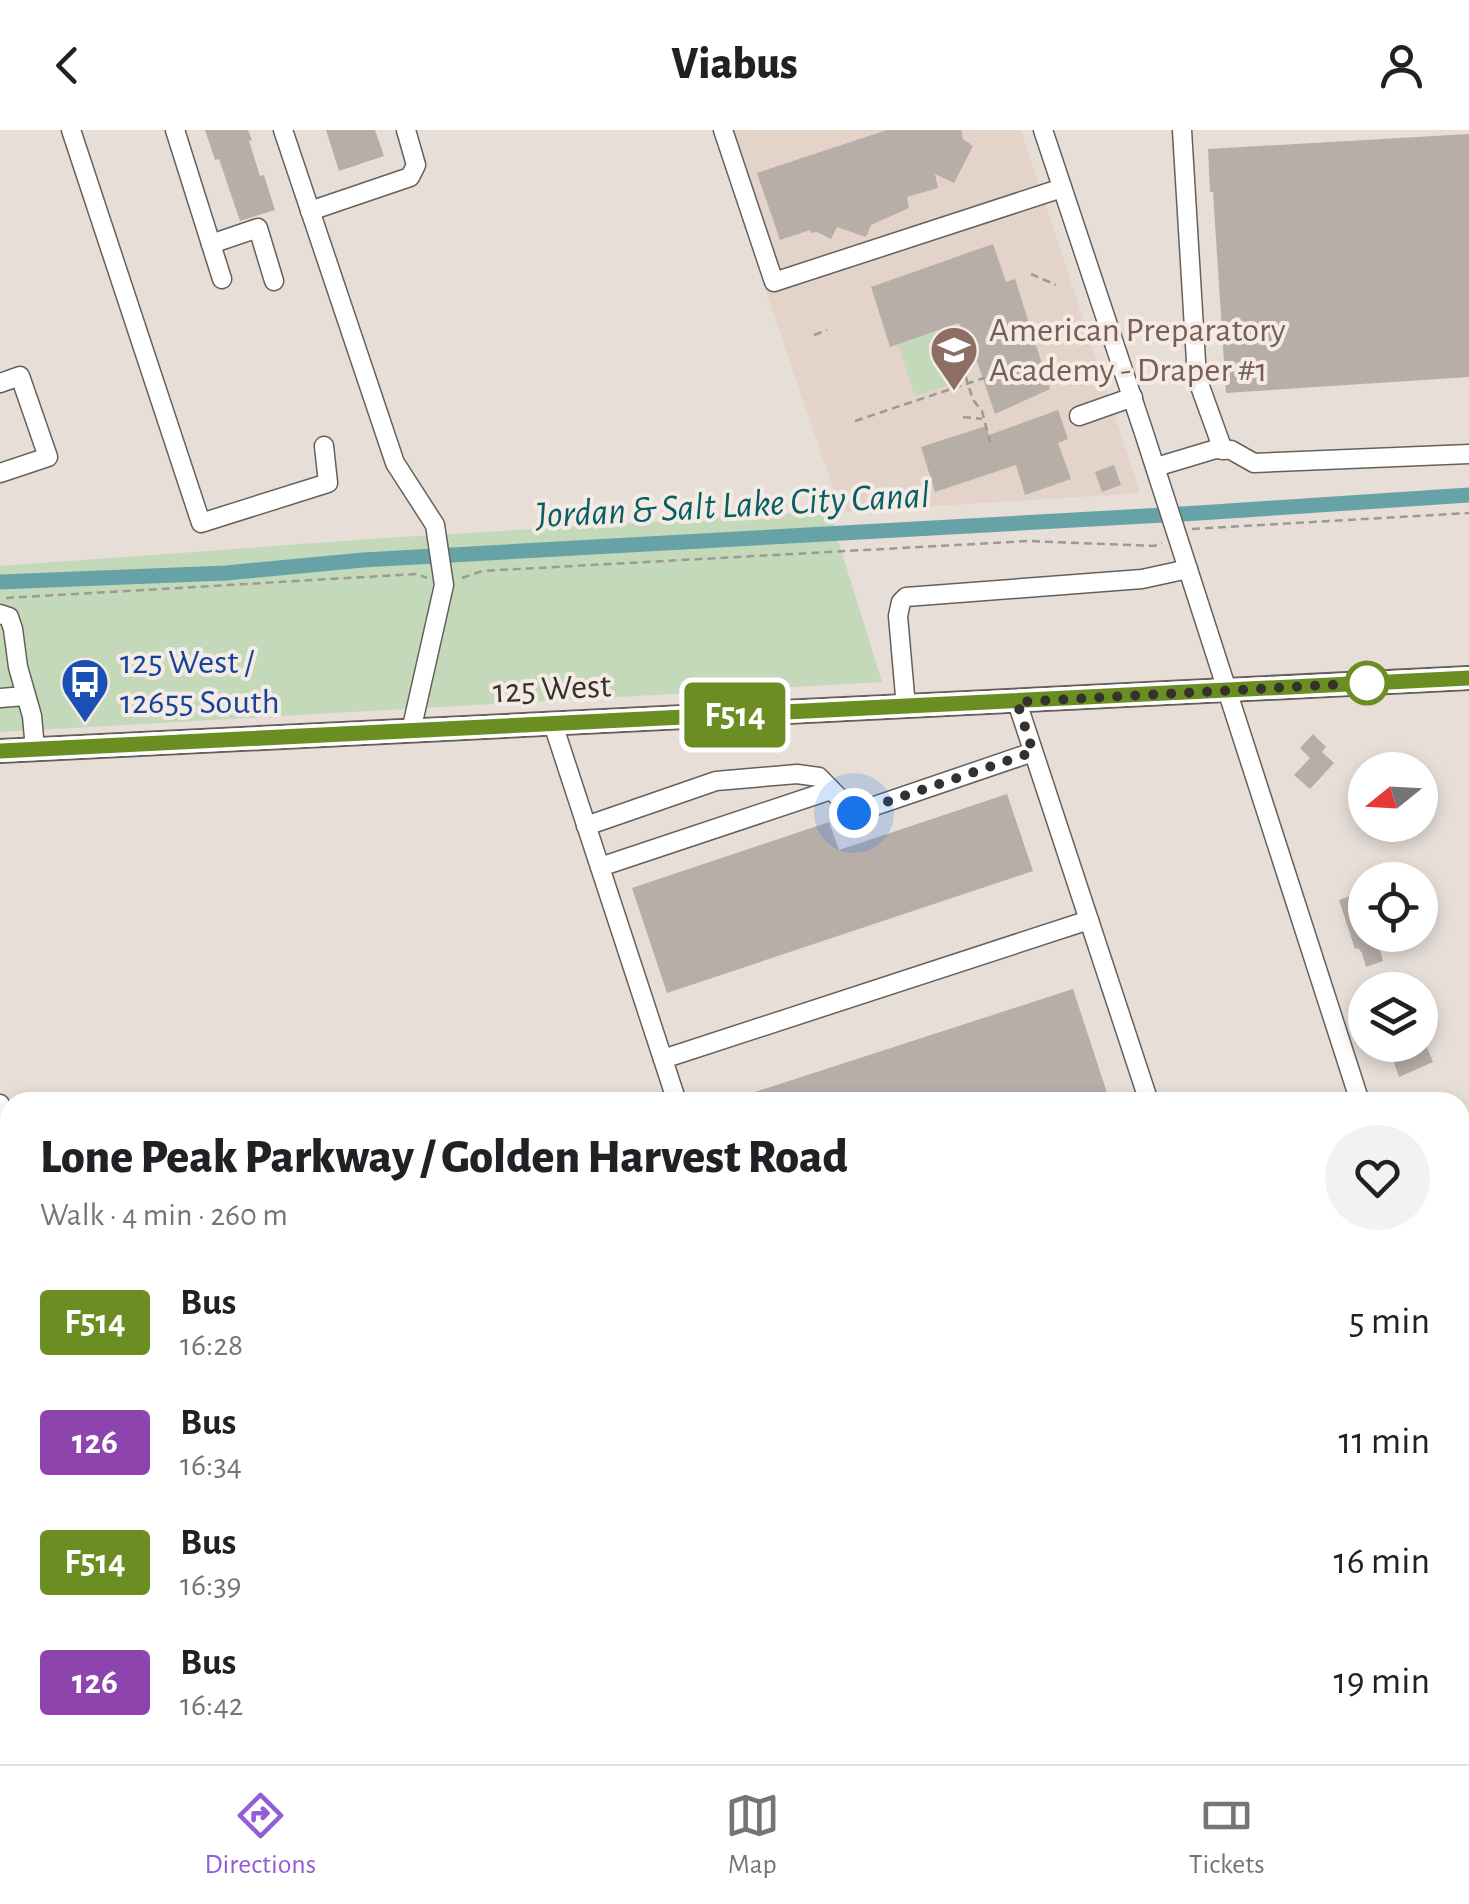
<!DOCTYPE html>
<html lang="en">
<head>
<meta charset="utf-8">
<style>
	body { margin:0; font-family:"Alegreya Sans",sans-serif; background:#f2f2f2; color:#202124; height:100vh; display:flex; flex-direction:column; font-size:38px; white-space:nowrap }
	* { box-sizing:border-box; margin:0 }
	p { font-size:32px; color:#757577 }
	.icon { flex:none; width:55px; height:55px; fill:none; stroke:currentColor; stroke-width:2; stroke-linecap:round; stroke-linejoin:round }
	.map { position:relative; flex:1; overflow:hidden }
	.details { position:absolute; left:0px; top:962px; width:1470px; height:672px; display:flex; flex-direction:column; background:#fff; border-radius:30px 30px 0 0; box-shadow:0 5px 15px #0003 }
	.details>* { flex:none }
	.badge { padding:0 20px; border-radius:8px; font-size:35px; line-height:65px }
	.needle { width:65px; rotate:252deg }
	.fabs { position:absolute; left:1348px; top:622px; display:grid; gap:20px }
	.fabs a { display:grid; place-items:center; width:90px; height:90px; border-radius:50%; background:#fff; box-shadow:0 5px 15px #0003; font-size:50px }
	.you { position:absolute; width:50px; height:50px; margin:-25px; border:8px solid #fff; border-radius:50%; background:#1a73e8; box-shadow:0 0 0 15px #1a73e833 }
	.map>.badge { position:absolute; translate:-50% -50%; box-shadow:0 0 0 5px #fff }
	.round { display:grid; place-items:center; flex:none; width:105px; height:105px; border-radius:52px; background:#f2f2f2 }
	.overview { display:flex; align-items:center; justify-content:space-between; height:170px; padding:0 40px }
	h1 { font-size:48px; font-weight:800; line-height:75px }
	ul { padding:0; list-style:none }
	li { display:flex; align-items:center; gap:30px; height:120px; padding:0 40px }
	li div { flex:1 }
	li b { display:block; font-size:38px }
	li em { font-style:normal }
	li .badge { min-width:110px; font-weight:700; text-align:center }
	header { display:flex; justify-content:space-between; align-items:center; height:130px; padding:0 40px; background:#fff; font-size:45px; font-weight:800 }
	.tabs { display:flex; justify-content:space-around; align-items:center; height:140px; border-top:2px solid #e0e0e0; background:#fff; font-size:28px; color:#757577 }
	.tabs a { display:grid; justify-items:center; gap:5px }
	.tabs .active { color:#935dd6 }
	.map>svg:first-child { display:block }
</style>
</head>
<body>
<header><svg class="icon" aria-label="back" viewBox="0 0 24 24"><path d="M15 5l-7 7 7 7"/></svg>Viabus<svg class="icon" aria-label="person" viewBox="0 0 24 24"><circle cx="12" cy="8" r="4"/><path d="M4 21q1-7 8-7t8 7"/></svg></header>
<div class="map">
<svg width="1469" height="1634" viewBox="0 0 1469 1634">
	<rect width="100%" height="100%" fill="#e7ded8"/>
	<polygon fill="#e3d3c8" points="716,0 1021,0 1140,363 841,382 767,164"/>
	<g fill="#c3d9ba">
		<polygon points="950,196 968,249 915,266 898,214"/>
		<polygon points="829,381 882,552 0,602 0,436 385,408"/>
	</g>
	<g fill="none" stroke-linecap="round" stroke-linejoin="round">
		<polyline stroke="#67a3a6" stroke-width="15" points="0,452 226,443 363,430 1199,383 1469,365"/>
	</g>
	<g fill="#b7aea8">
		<polygon points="205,0 248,0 252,10 249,11 260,46 264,45 275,80 240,91 219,29 215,30"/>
		<polygon points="326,0 375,0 384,26 339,41"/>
		<polygon points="887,0 961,0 963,9 973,16 954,53 935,44 938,58 907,67 909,78 871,95 866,107 837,97 831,109 817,102 811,103 810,100 780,110 757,43"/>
		<polygon points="1469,4 1469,247 1226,263 1213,62 1210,62 1208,19"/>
		<polygon points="993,114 1006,152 1015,149 1050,259 995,284 968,205 963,206 959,193 890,217 871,157"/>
		<polygon points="1058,280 1068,309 1058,313 1071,349 1025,365 1016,335 935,362 921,317 986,296 989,305"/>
		<polygon points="1114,335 1121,355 1102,362 1095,342"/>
		<polygon points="1313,604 1326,617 1322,622 1334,633 1310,659 1294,645 1310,628 1300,618"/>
		<polygon points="1007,664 1033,741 667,863 632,758 829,692 839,720"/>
		<polygon points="1365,761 1365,805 1376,805 1383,831 1366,837 1362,823 1358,818 1355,819 1339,770"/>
		<polygon points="1073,859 1110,972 731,972 730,970"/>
		<polygon points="1392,915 1426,915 1433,932 1399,947 1392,927 1396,926"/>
	</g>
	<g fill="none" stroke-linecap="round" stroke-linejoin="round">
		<g stroke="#67605a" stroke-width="21">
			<g id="minor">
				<polyline points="71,0 201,393 328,353 324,316"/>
				<polyline points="175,0 222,149"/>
				<polyline points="283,0 395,333 435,395 444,455 411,601"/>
				<polyline points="723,0 774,152 1062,58"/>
				<polyline points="1043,0 1144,303 1360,972"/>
				<polyline points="1182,0 1197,248 1223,320"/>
				<polyline points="310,81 410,47 416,35 406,0"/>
				<polyline points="211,114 258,98 274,151"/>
				<polyline points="0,253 20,246 48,327 0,343"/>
				<polyline points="1079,286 1133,267"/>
				<polyline points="1156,337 1216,319 1231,320 1254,333 1469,324"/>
				<polyline points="0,484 9,487 13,499 18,537 32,586 35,619"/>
				<polyline points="0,568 25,566"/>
				<polyline points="1017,572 1149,972"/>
				<polyline points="906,577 898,486 901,472 906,467 1142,449 1188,439"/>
				<polyline points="553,594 677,972"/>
				<polyline points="586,696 716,651 797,644 819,647 854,683 1033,622"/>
				<polyline points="600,737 831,660"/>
				<polyline points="663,929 1089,790"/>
				<polyline points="0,974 10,1004"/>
				<polyline points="0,1072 10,1069"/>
				<polyline points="0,1128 10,1155"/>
				<polyline points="0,1184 10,1180"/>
				<polyline points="1460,1279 1469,1307"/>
				<polyline points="0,1365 10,1362"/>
				<polyline points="0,1416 10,1412"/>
				<polyline points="1363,1625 1366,1634"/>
				<polyline points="892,1628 902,1625"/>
			</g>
		</g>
		<g stroke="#67605a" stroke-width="26">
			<polyline id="major" points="0,621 1469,548"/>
		</g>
		<g stroke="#9f9994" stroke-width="2.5" stroke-dasharray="8 5" stroke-linecap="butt">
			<polyline points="1031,144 1056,155"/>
			<polyline points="950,196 973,270 982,281 990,312"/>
			<polyline points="814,205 827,200"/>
			<polyline points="963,287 982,289"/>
			<polyline points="855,291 984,248"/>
			<polyline points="1192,399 1469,383"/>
			<polyline points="462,448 482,441 1029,411 1154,416 1162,413"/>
			<polyline points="6,468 417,444 427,448"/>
		</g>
		<use href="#minor" stroke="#fff" stroke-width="18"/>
		<use href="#major" stroke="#fff" stroke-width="22"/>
	</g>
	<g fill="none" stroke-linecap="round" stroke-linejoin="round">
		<g stroke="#fff" stroke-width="22">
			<polyline id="line" points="0,621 1469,548"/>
		</g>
		<use href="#line" stroke="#6b8e23" stroke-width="15"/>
		<polyline stroke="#34312e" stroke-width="10" stroke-dasharray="0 18" points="854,683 1033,622 1017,572 1367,553"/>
	</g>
	<defs>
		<g id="school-pin" transform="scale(2.5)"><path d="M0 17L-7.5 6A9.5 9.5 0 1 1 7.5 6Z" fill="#8d6e63" stroke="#f4ebe5"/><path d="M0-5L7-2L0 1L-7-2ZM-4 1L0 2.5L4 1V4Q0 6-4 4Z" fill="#fff"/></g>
		<g id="bus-pin" transform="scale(2.5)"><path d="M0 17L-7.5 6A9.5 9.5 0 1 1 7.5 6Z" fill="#1a4fb4" stroke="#f4ebe5"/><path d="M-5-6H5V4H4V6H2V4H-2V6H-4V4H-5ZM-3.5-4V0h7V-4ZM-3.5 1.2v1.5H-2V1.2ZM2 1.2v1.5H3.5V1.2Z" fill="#fff"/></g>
	</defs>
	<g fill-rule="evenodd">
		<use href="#school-pin" x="954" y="220"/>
		<use href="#bus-pin" x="85" y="552"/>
	</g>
	<circle fill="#fff" stroke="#6b8e23" stroke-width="5" cx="1367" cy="553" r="20"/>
	<g text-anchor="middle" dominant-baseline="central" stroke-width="8" stroke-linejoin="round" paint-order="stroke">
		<g font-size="35" fill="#785e54" stroke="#f4ebe5" text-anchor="start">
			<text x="989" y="200">American Preparatory<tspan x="989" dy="40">Academy - Draper #1</tspan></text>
		</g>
		<g font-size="35" fill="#164399" stroke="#f4ebe5" text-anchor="start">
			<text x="120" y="532">125 West /<tspan x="120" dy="40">12655 South</tspan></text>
		</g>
		<g font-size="35" fill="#34312e" stroke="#f4ebe5">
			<text transform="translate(552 559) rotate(-3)">125 West</text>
		</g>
		<g font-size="38" font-style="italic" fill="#055f63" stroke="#f4ebe5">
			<text transform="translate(733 376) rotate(-3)">Jordan &amp; Salt Lake City Canal</text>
		</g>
	</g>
</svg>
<div class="fabs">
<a><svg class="needle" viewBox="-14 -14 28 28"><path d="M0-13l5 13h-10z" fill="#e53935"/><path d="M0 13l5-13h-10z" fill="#757577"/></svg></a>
<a><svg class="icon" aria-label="locate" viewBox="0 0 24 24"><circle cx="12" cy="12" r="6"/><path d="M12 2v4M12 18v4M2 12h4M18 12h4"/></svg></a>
<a><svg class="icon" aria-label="layers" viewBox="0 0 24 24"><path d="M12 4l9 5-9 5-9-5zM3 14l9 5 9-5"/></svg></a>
</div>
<div class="you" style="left:854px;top:683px"></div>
<b class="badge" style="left:735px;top:585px;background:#6b8e23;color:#fff">F514</b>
<section class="details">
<div class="overview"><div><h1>Lone Peak Parkway / Golden Harvest Road</h1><p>Walk · 4 min · 260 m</p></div><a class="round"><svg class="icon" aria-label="heart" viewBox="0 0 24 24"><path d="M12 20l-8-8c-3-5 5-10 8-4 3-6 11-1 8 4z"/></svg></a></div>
<ul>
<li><span class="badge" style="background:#6b8e23;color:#fff">F514</span><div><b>Bus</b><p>16:28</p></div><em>5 min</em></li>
<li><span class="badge" style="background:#8e44ad;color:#fff">126</span><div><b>Bus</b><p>16:34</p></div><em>11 min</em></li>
<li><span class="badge" style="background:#6b8e23;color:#fff">F514</span><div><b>Bus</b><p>16:39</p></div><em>16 min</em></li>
<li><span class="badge" style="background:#8e44ad;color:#fff">126</span><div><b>Bus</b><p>16:42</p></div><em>19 min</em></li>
</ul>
</section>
</div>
<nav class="tabs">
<a class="active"><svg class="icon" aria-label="directions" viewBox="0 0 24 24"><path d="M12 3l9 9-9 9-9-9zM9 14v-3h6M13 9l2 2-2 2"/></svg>Directions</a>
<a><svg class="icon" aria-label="map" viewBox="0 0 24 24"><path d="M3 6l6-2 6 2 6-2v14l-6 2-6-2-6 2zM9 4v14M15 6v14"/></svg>Map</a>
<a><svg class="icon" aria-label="tickets" viewBox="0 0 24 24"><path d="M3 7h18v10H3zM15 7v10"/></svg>Tickets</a>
</nav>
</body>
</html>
